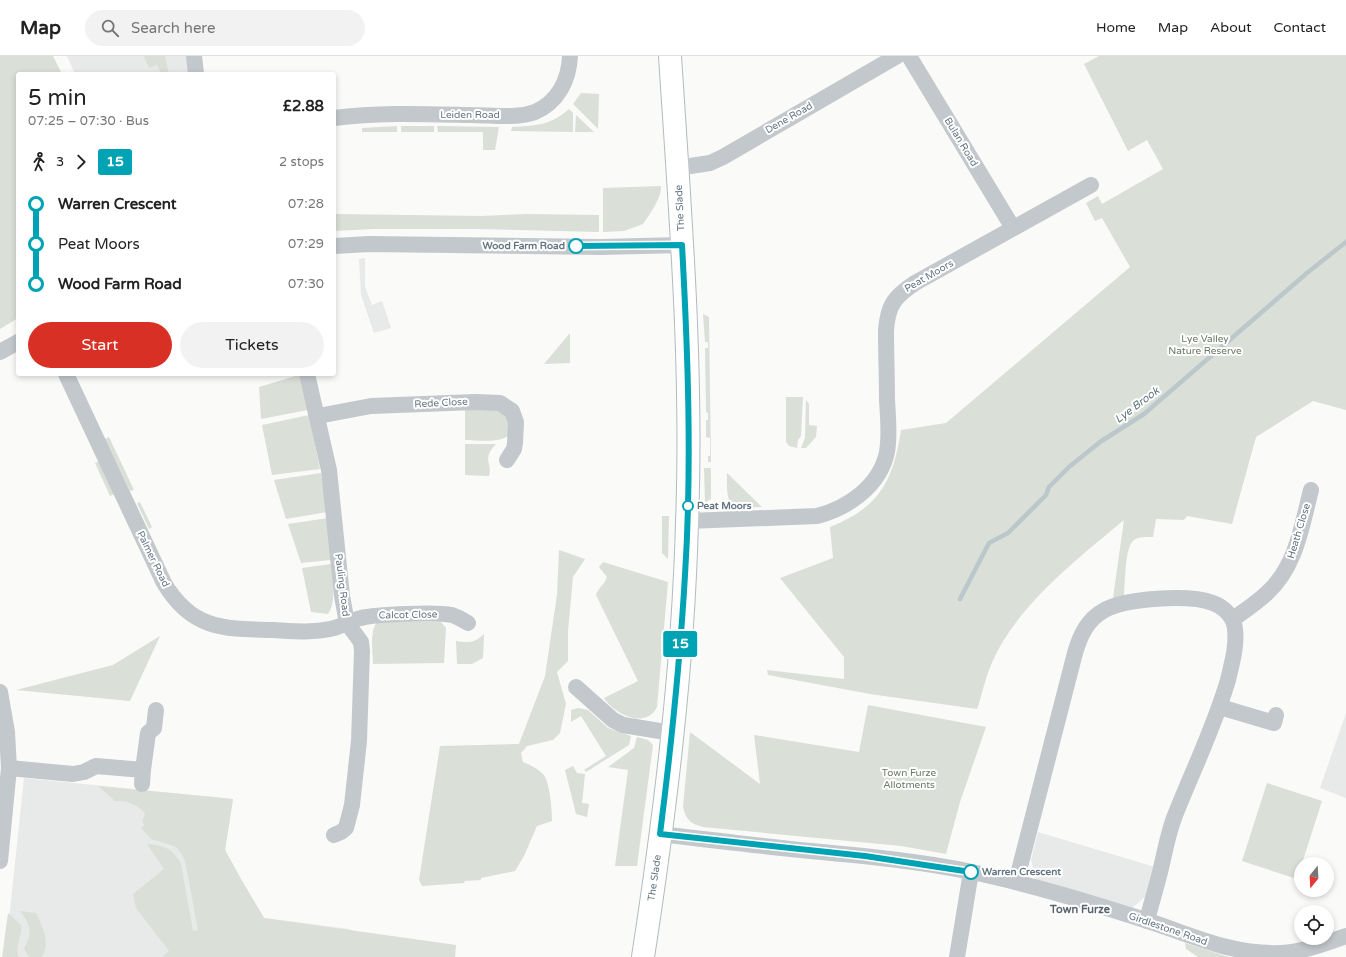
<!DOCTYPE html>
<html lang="en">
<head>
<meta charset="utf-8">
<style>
	body { margin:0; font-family:"Varela Round",sans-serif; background:#f2f2f2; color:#222; height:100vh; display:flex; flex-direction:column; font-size:15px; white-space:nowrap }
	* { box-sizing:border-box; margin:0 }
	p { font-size:13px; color:#767676 }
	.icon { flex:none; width:22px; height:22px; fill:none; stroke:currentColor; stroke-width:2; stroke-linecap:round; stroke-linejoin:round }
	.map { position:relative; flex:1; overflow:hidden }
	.details { position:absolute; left:16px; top:16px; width:320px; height:304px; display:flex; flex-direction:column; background:#fff; border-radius:4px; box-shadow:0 2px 6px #0003 }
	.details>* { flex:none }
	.badge { padding:0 8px; border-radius:3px; font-size:14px; line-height:26px }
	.needle { width:26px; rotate:198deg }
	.tools { position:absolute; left:1294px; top:801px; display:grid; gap:8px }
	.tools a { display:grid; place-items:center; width:40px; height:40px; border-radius:50%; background:#fff; box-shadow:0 2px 6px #0003; font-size:20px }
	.map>.badge { position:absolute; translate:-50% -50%; box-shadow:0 0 0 2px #fff }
	.legs { display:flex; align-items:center; gap:6px; height:44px; padding:0 12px; font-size:13px }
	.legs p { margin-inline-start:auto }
	.head { display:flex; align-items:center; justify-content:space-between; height:68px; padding:0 12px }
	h1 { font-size:22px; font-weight:600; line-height:30px }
	.primary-button { display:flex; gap:8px; margin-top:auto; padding:8px 12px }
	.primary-button a { flex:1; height:46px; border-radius:24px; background:#d93025; color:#fff; font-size:16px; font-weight:600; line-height:46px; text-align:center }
	.primary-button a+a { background:#f2f2f2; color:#222 }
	ul { padding:0 12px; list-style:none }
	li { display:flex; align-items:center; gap:14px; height:40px; font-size:15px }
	li i { display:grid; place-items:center; width:6px; height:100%; margin:0 5px; background:currentColor }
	li i::after { content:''; width:10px; height:10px; margin:-5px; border:3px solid; border-radius:50%; background:#fff }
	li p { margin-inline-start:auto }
	li:first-child i { background:linear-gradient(#0000 50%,currentColor 0) }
	li:last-child i { background:linear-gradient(currentColor 50%,#0000 0) }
	header { display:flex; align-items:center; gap:24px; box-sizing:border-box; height:56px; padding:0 20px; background:#fff; border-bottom:1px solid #e0e0e0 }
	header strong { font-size:19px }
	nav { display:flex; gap:22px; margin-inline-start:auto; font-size:14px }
	.search { width:280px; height:36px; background:#f2f2f2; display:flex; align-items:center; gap:10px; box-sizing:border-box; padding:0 14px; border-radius:22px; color:#767676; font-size:15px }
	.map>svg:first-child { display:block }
</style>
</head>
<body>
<header>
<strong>Map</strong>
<div class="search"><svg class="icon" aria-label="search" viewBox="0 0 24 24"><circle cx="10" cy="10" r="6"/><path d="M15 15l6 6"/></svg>Search here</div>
<nav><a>Home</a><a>Map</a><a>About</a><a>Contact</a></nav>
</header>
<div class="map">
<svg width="1346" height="901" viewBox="0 0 1346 901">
	<rect width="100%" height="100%" fill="#fafaf8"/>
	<g fill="#e8e9e9">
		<polygon points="67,0 186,0 189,18 75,18"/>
		<polygon points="365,202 365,231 372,249 382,245 391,272 374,277 361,239 359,203"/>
		<polygon points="1346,657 1346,742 1320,732"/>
		<polygon points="24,722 233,743 225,794 241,823 264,862 349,873 413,901 5,901"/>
		<polygon points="1038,776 1155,811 1148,838 1131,853 1036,825 1031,804"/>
	</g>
	<g fill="#dadfd7">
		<polygon points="0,0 53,0 62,18 18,18 18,262 0,273"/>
		<polygon points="146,0 165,0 169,18 161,18 157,9 149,12 144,1"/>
		<path d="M 1099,0 L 1346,0 L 1346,354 L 1313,345 L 1256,381 L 1232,468 L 1187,460 L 1184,464 L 1156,463 L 1153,481 C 1146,481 1137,480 1132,486 C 1125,494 1125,528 1124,540 L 1113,542 L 1124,464 C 1076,504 1015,551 991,609 C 985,623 982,639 977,653 L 870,638 L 768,619 L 767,614 L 844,623 L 844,601 L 780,522 L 833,502 L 830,471 C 880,451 893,425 901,374 L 946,367 L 1130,211 L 1102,162 L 1095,165 L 1086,147 L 1098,140 L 1102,148 L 1163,113 L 1147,84 L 1128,95 L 1084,8 Z"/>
		<polygon points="581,37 599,38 598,73 573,48"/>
		<path d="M 569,53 L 573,57 L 573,76 L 511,75 L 512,71 C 534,70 552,69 569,53 Z"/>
		<polygon points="576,59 594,76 575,76"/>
		<polygon points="397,70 397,76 362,76 362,72"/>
		<rect x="401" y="70" width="33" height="6"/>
		<polygon points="437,70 499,71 495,94 483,94 483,76 438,76"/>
		<path d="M 661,130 C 662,141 650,158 643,168 L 624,175 L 603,176 L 603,132 Z"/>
		<polygon points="334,158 482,160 526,158 599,159 599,176 477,173 373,173 334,175"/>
		<polygon points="703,258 709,261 711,406 708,406 708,400 710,400 710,382 706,381 706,364 708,364 708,357 706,356 705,292 708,292 708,286 705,286"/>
		<polygon points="570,277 570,307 544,308"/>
		<polygon points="299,319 308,354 261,363 259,331"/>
		<polygon points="786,341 803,341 801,380 798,384 797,392 789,390 786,386"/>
		<polygon points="806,344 809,348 809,369 817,370 816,381 806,392 801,392 805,382"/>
		<path d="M 465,351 L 486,351 L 508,359 L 510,378 C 501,388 477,384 465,384 Z"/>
		<polygon points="309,359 320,413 272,419 262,369"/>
		<polygon points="109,381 134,434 130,435 105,383"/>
		<path d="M 465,388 L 496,388 C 481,403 493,407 489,420 L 465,419 Z"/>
		<polygon points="100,405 115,438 110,440 95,407"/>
		<polygon points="704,412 711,412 711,443 705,447"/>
		<polygon points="321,417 327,456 286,463 274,424"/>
		<path d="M 727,417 L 762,451 C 729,452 726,451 727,417 Z"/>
		<polygon points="140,446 152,471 149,473 137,447"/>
		<polygon points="662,460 669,460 668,503 662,497"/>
		<polygon points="328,462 331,504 301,507 288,468"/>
		<path d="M 559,494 L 585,503 L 573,521 L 568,575 L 568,605 L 557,616 L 566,648 L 560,677 L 553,684 L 527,690 L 521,697 L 523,706 C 530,709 537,712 543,718 C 550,726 552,754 552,765 L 537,770 L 524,800 L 515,815 L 481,822 L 481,824 L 465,825 L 464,827 L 422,830 L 419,824 L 440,690 L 519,688 L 545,620 L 557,539 Z"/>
		<path d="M 603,506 L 668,526 L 657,651 C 646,674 614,658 604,642 L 638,625 L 596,539 C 598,532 605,528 607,521 L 599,511 Z"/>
		<path d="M 331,508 C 332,522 337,546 328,558 L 311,556 L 302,512 Z"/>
		<path d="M 378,565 L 441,566 L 446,572 L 444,607 L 373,608 C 373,596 369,574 378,565 Z"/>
		<path d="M 484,578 L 483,602 L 472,608 L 457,608 L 456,585 C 468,587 475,587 484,578 Z"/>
		<polygon points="160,580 130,645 16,634 113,609"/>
		<path d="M 868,649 L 986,671 L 960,746 L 946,798 L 901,790 L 703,771 C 691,768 686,764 683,751 L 690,676 L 760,728 L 754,679 L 859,696 Z"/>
		<polygon points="578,652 588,654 608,672 631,680 629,689 586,716 584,714 606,700 581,660 571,666 571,654"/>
		<polygon points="637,681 648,684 653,689 637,810 615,810 628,714 608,711 634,692"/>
		<polygon points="573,710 577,717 585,718 582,747 589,748 587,761 576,758 565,714"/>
		<polygon points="1267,727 1322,745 1297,823 1242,805"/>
		<path d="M 98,730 L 233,743 L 225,794 L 241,823 L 264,862 L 456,889 L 455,901 L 164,901 L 163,900 L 169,895 L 136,852 L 133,838 L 164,813 L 147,788 C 163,789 174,793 181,808 L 193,875 L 198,874 L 185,805 L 181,797 L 176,791 L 168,788 L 151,783 L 141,772 L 145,769 L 142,766 L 145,757 C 136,748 129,745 115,745 Z"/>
		<path d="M 20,855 L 36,857 C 42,870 51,887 42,901 L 29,901 L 24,893 C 33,876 31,870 20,855 Z"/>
		<path d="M 8,857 L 21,869 C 23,881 14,889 19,901 L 2,901 Z"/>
		<polygon points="1185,887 1229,901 1198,901 1186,893"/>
	</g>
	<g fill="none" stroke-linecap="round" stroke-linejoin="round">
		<polyline stroke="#bbc7cb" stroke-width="4.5" points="960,543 989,487 1008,477 1046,439 1049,431 1069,411 1100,386 1144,358 1307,217 1346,186"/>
		<g stroke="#b3babf" stroke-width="24">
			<g id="secondary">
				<path id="s1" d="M 643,901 C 665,758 683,613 687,467 C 693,311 680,155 670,0"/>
			</g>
		</g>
		<g stroke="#c3c8cc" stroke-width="16">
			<polyline points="194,0 196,18"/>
			<polyline points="909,0 1013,172"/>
			<path d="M 334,62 C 379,56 426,58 471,59 C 491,59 516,63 535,56 C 558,46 569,24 570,0"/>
			<polyline points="677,112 710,107 723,101 897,0"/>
			<polyline points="334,190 369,188 601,191 682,189"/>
			<polyline points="0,296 18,286"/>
			<path d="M 66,318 L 164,527 C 192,574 224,573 273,574 C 292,575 311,577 330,573 C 341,571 351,564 361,562 C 376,558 438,556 452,559 C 458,561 463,564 468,567"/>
			<polyline points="307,318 329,414 342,540 347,567 361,586 362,595 359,685 352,749 346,772 341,776 334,779"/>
			<polyline points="318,360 371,350 475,346 500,347 512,355 516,366 515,387 514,393 507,404"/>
			<path d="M 688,465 L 817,460 C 848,452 880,430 887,396 C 890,379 888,361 887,344 C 887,321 886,297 886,274 C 888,249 894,241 915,227 L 1091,129"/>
			<path d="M 1233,563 C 1244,555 1257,547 1267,537 C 1296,511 1302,469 1311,434"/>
			<polyline points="576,631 613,664 623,669 672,677"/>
			<polyline points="0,636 7,676 9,712 0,805"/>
			<polyline points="1220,651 1274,667 1276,659"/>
			<polyline points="9,712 73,718 84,716 96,710 143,714 148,677 154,672 156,654"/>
			<polyline points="142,728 143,714"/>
			<path d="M 660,778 C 710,784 760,790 811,795 C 865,800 919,805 972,816 C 1030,828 1088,846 1145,864 C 1192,879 1231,899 1281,897 C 1303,896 1326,887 1346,880"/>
			<path d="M 1016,826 L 1075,597 C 1080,580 1087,564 1103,555 C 1124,542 1189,538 1213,547 C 1224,551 1234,561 1235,573 C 1237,590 1232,607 1228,624 C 1214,672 1192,716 1174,762 C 1168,778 1165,795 1161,812 C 1157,830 1151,847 1147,865"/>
			<polyline points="957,901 971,816"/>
		</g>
		<use href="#secondary" stroke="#fff" stroke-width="22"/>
	</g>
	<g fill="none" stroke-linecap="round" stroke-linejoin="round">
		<g stroke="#fff" stroke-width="9">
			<path id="line-1" d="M 576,190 L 682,189 C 688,298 692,409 685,519 C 680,605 671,692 660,778 L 865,800 L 971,816"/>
		</g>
		<use href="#line-1" stroke="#00a3b4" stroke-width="6"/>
	</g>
	<g fill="#fff" stroke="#00a3b4" stroke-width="2">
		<circle cx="576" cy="190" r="7"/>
		<circle cx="688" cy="450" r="5"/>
		<circle cx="971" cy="816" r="7"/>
	</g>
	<g text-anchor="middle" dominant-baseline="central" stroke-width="4" stroke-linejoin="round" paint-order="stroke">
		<g font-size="10" fill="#657683" stroke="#fff">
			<text x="470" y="59">Leiden Road</text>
			<text transform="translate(789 62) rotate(-30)">Dene Road</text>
			<text transform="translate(961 86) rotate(59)">Bulan Road</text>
			<text transform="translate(680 152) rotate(-93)">The Slade</text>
			<text transform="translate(929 220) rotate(-30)">Peat Moors</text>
			<text transform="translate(441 347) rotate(-3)">Rede Close</text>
			<text transform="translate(1299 475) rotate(-73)">Heath Close</text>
			<text transform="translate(153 503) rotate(64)">Palmer Road</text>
			<text transform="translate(342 529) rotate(83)">Pauling Road</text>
			<text transform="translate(408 559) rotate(-1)">Calcot Close</text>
			<text stroke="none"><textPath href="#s1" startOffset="80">The Slade</textPath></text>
			<text transform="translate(1168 873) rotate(19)">Girdlestone Road</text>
		</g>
		<g font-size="10" font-weight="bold" fill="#657683" stroke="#fff" text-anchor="start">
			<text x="565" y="190" text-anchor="end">Wood Farm Road</text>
			<text x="697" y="450">Peat Moors</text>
			<text x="982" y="816">Warren Crescent</text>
		</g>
		<g font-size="10" fill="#687a64" stroke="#fff">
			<text x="1205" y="283">Lye Valley<tspan x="1205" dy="12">Nature Reserve</tspan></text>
			<text x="909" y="717">Town Furze<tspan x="909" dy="12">Allotments</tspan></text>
		</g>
		<g font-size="11" font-style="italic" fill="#60757c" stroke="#fff">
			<text transform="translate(1137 349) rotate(-37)">Lye Brook</text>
		</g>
		<g font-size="11" font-weight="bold" fill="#57646e" stroke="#fff">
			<text x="1080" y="853">Town Furze</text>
		</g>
	</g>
</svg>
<div class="tools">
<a><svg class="needle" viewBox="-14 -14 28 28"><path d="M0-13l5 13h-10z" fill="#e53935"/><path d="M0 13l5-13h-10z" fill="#767676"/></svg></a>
<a><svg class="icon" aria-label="locate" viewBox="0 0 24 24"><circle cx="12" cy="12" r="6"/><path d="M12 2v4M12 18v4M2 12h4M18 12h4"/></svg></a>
</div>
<b class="badge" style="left:680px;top:588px;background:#00a3b4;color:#fff">15</b>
<section class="details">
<div class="head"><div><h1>5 min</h1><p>07:25 – 07:30 · Bus</p></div><b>£2.88</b></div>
<div class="legs"><svg class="icon" aria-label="walk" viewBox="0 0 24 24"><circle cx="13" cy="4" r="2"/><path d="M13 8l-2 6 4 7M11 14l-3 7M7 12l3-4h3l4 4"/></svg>3<svg class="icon" aria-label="forward" viewBox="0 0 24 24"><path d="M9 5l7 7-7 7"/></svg><b class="badge" style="background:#00a3b4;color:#fff">15</b><p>2 stops</p></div>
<ul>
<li><i style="color:#00a3b4"></i><b>Warren Crescent</b><p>07:28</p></li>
<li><i style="color:#00a3b4"></i><span>Peat Moors</span><p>07:29</p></li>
<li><i style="color:#00a3b4"></i><b>Wood Farm Road</b><p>07:30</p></li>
</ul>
<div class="primary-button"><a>Start</a><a>Tickets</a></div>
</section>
</div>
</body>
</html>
